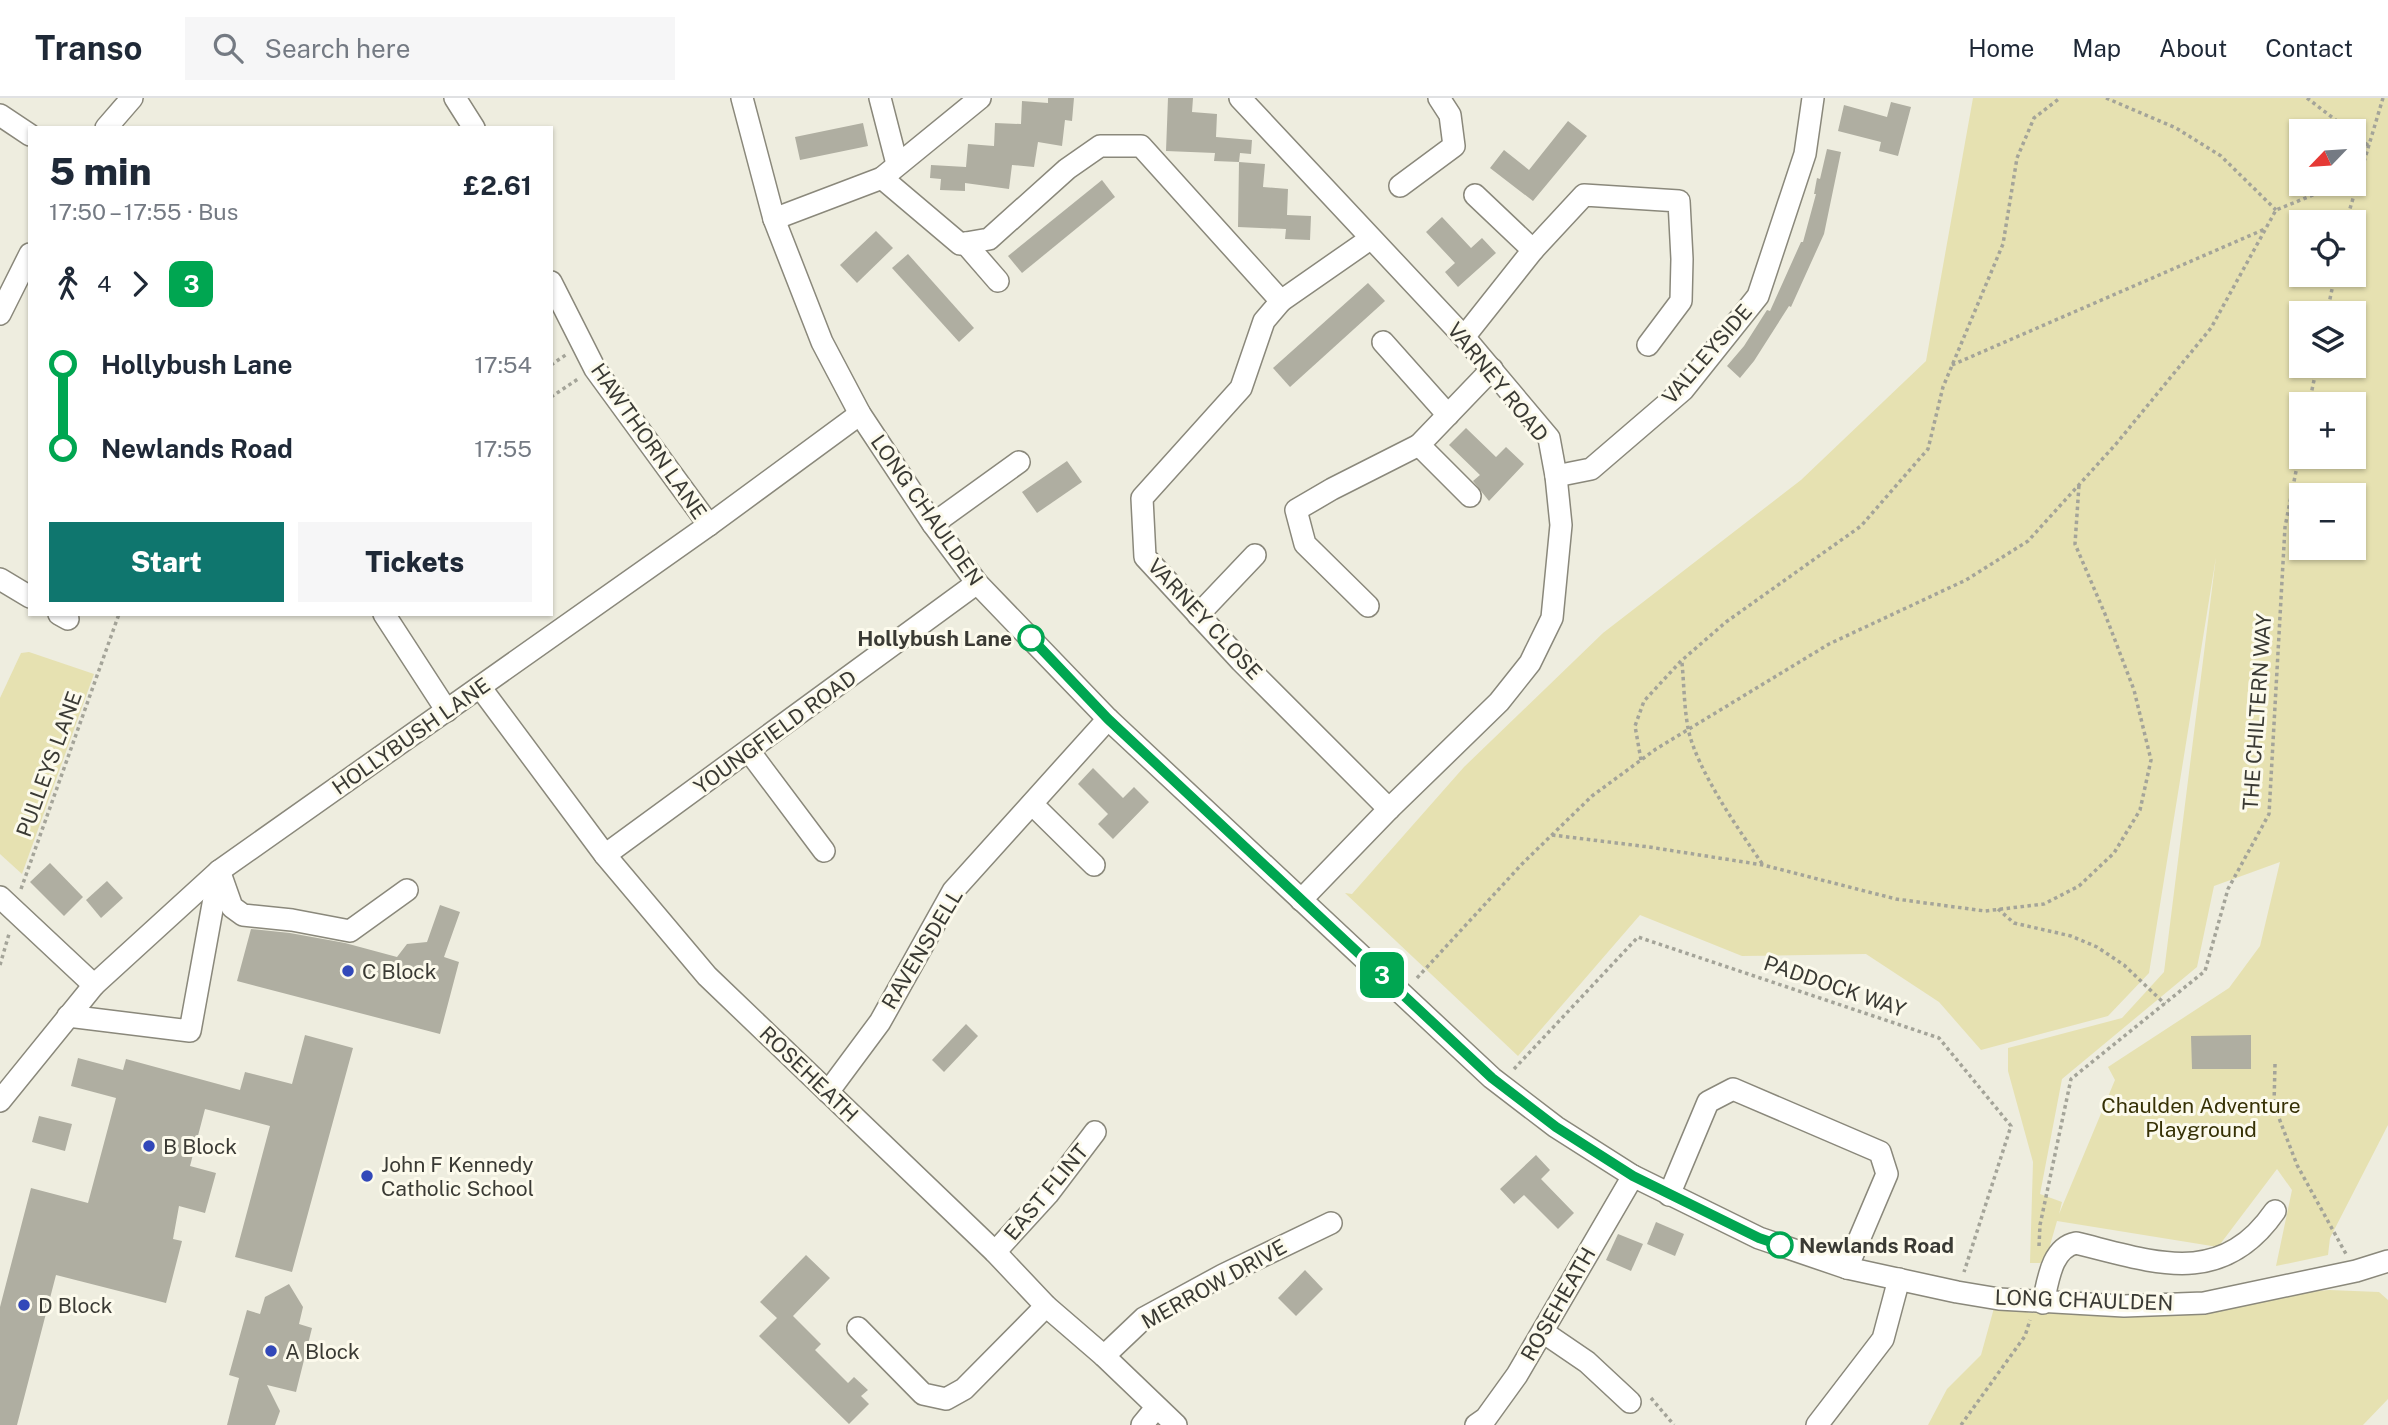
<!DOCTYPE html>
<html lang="en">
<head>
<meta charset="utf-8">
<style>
	body { margin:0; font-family:"Public Sans",sans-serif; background:#f6f6f7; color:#1f2937; height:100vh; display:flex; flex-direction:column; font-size:26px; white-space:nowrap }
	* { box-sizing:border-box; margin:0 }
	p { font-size:23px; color:#747a83 }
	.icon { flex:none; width:38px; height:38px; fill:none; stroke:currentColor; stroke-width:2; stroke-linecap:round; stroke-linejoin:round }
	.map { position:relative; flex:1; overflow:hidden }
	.panel { position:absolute; left:28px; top:28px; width:525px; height:490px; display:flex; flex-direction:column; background:#fff; border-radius:0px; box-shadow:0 2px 5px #0004 }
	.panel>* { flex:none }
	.badge { padding:0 14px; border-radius:10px; font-size:24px; line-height:46px }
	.needle { width:46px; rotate:245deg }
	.fabs { position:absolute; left:2289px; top:21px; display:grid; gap:14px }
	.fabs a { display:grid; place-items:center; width:77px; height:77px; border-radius:0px; background:#fff; box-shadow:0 2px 5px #0004; font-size:35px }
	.map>.badge { position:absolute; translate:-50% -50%; box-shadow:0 0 0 4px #fff }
	.legs { display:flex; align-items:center; gap:10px; height:77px; padding:0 21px; font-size:23px }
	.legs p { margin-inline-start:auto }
	.summary { display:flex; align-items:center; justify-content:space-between; height:119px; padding:0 21px }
	h1 { font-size:38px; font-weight:800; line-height:52px }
	.cta { display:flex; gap:14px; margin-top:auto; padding:14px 21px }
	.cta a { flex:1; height:80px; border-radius:0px; background:#0f766e; color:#fff; font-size:28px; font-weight:800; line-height:80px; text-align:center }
	.cta a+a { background:#f6f6f7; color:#1f2937 }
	ul { padding:0 21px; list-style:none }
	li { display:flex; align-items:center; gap:24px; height:84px; font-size:26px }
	li i { display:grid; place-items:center; width:10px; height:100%; margin:0 9px; background:currentColor }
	li i::after { content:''; width:18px; height:18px; margin:-9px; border:5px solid; border-radius:50%; background:#fff }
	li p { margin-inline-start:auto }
	li:first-child i { background:linear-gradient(#0000 50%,currentColor 0) }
	li:last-child i { background:linear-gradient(currentColor 50%,#0000 0) }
	header { display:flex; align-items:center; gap:42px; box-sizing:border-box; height:98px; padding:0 35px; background:#fff; border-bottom:2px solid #e0e1e3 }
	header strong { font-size:33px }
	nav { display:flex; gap:38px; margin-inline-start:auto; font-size:24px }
	.search { width:490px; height:63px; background:#f6f6f7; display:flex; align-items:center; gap:18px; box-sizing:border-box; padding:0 24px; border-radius:0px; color:#747a83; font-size:26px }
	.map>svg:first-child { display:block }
</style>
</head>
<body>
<header>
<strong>Transo</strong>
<div class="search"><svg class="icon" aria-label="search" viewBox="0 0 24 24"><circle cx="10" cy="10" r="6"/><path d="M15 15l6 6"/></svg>Search here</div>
<nav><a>Home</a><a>Map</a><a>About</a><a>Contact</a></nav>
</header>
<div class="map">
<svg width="2388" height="1327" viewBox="0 0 2388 1327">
	<rect width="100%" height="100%" fill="#eeeddf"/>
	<g fill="#e6e1b1" fill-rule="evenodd">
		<path d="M 1973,0 L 2388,0 L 2388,1027 L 2330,1140 L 2328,1157 L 2276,1168 L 2292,1092 L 2277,1071 L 2218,1149 L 2057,1123 L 2045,1165 L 2030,1165 L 2033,1064 L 2008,973 L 2008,950 L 2122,920 L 2164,874 L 2216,459 L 2149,875 L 2108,918 L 1981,952 L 1939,904 L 1866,856 L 1742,858 L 1640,817 L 1518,958 L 1345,795 L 1352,796 L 1464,669 L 1603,535 L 1801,382 L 1926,263 ZM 2301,33 L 2354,33 L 2354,86 L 2301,86 ZM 2301,124 L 2354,124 L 2354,177 L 2301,177 ZM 2301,215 L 2354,215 L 2354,268 L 2301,268 ZM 2301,306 L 2354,306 L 2354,359 L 2301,359 ZM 2301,397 L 2354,397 L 2354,450 L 2301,450 ZM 2280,764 L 2260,848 L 2229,890 L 2108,969 L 2115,982 L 2059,1116 L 2062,1104 L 2040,1096 L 2062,981 L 2197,869 L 2214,788 Z"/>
		<polygon points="29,554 94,576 22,776 0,756 0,600 21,555"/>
		<polygon points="2329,1192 2379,1194 2388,1202 2388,1301 2363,1327 1928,1327 1947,1291 1981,1257 1994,1210 2029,1210 2028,1215 2169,1217 2222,1210 2296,1195"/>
	</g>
	<g fill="#afaea1">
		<polygon points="1048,0 1074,0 1072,23 1065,22 1062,48 1038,44 1034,69 1012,67 1009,91 965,85 965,93 940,92 941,81 930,80 931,67 966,69 968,46 994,48 995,25 1021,26 1022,3 1048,5"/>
		<polygon points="1168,0 1193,0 1192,14 1217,16 1216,39 1252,42 1251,56 1240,55 1239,64 1214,63 1215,55 1166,53"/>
		<polygon points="1891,4 1911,9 1898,58 1879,53 1881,44 1838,33 1844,7 1887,19"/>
		<polygon points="1568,23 1587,38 1533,103 1490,70 1504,52 1529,72"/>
		<polygon points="863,25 868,48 800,62 795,39"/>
		<polygon points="1827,51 1841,54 1824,136 1791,209 1789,208 1754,263 1740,280 1727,268 1744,248 1767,212 1770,213 1801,144 1803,144 1816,96 1814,96 1817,80 1820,81"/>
		<polygon points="1239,64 1265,66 1263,89 1288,91 1287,117 1311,118 1310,142 1285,141 1286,131 1238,129"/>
		<polygon points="1102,82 1115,99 1022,175 1008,158"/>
		<polygon points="1442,119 1471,150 1482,140 1496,155 1458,189 1445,174 1455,165 1426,134"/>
		<polygon points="876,133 893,150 857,185 840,167"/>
		<polygon points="908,156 974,230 959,244 892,170"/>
		<polygon points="1368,185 1385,203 1290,289 1273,270"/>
		<polygon points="1466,330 1496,359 1506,349 1524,366 1489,403 1473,383 1480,377 1449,347"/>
		<polygon points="1067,363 1082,384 1037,415 1022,394"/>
		<polygon points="1093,670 1123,700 1134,689 1149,704 1113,741 1098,726 1108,716 1078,686"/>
		<polygon points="50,765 83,799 64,818 30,784"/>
		<polygon points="107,783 123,800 101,820 86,802"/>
		<polygon points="440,807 460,814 444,859 459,864 440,936 237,883 251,831 290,835 345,845 397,859 407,846 427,844"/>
		<polygon points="966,926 978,938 944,974 932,962"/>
		<polygon points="305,937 353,950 292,1174 235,1159 270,1028 205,1011 190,1068 216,1075 205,1115 179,1108 173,1141 182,1143 166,1205 56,1177 17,1327 0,1327 0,1209 31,1090 88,1105 116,1000 71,988 78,960 123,972 126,961 240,992 245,974 292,986"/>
		<polygon points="2251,937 2251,971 2192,971 2191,938"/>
		<polygon points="39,1018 72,1026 65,1053 32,1044"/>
		<polygon points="1536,1057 1550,1072 1541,1081 1574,1115 1558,1131 1524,1097 1514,1106 1500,1091"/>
		<polygon points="1656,1124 1684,1136 1675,1158 1647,1146"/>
		<polygon points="1618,1136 1643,1146 1631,1173 1606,1162"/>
		<polygon points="806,1157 830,1180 793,1218 821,1246 815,1252 848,1285 854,1279 868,1292 861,1298 869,1306 849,1326 759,1238 777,1220 760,1204"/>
		<polygon points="1305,1172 1323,1191 1296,1218 1278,1200"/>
		<polygon points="289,1186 303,1209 299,1226 312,1230 296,1294 267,1287 280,1313 275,1327 227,1327 239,1280 229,1277 247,1212 260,1216 265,1199"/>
	</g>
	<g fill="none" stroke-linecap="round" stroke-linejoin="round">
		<g stroke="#8a887b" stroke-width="24">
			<g id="minor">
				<polyline points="455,0 474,30"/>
				<polyline points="742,0 774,121 822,244 860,316 933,426 977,485 1108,621 1492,980 1556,1029 1633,1078 1759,1140 1847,1170 1957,1194 1999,1201 2124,1208 2204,1205 2356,1173 2388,1163"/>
				<polyline points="880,0 897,66"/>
				<polyline points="1240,0 1464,239 1549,340 1556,378 1561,427 1552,520 1530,565 1499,604 1389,711 1301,802"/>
				<polyline points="0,17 30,37"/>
				<polyline points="106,30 132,0"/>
				<polyline points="882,80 960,146 989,141 1067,71 1100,48 1141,48 1281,203 1370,141"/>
				<polyline points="1400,88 1454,48 1450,17 1439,0"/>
				<polyline points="774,121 882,80 980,0"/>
				<polyline points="965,145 998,183"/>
				<polyline points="1533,152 1584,97 1679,103 1682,161 1681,203 1648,247"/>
				<polyline points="551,184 595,271 709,427"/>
				<polyline points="1281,203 1264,223 1241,290 1142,400 1145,459 1241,563 1389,711"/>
				<polyline points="0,216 30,156"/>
				<polyline points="1464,239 1533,152 1475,97"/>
				<polyline points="1383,244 1448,317"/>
				<polyline points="1556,378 1591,371 1683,292 1758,198 1805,56 1813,0"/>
				<polyline points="1470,398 1419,347 1492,271"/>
				<polyline points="933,426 1019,364"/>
				<polyline points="0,481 30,499"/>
				<polyline points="1368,508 1305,446 1296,412 1332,391 1419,347"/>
				<polyline points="59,516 68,521"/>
				<polyline points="384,516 447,613"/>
				<polyline points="1198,517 1255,457"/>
				<polyline points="480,589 605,757 707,878 995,1154 1046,1208 1104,1258 1176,1327"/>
				<polyline points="749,653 824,753"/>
				<polyline points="1032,706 1094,767"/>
				<polyline points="605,757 977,485"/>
				<polyline points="220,775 232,809 243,817 292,822 350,833 407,792"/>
				<polyline points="0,799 94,887"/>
				<polyline points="68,918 190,933 219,773"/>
				<polyline points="828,994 880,924 953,793 1108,621"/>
				<polyline points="0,1003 94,887 219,773 709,427 860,316"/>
				<polyline points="1669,1097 1708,1004 1733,991 1880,1054 1887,1076 1847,1170"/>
				<polyline points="995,1154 1048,1096 1095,1034"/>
				<path d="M 2043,1205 C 2048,1184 2051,1150 2076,1145 C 2154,1164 2221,1191 2275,1113"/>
				<polyline points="858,1230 923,1296 946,1301 964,1291 1046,1208"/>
				<polyline points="1543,1234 1587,1264 1630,1304"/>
				<polyline points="1104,1258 1144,1220 1223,1177 1331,1125"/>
				<polyline points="1142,1327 1156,1310"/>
				<polyline points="1476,1327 1486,1320 1517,1277 1633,1078"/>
				<polyline points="1817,1327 1883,1241 1899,1181"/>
			</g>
		</g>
		<g stroke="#a4a499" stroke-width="3.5" stroke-dasharray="3.5 3.5" stroke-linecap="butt">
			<polyline points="2106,0 2176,30 2221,58 2276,112"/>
			<polyline points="2307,0 2350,33"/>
			<polyline points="2354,37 2369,48"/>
			<polyline points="2346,124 2383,0"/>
			<polyline points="2327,215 2335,177"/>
			<polyline points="551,267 567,256"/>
			<polyline points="1952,267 2265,131"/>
			<polyline points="551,299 578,281"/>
			<polyline points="2309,306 2317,268"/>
			<path d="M 1682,565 C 1684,586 1684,608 1688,630 C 1696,671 1739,732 1763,767"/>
			<polyline points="1641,662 1635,628 1644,603 1681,563 1726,524 1861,428 1928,351 1943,289 2003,146 2017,60 2034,20 2060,0"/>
			<polyline points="1552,737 1649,749 1763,767 1896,801 1985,813 2044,806 2079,788 2114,755 2140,712 2151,662 2134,592 2105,516 2075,446 2079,387"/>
			<polyline points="21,791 119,516"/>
			<polyline points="1998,811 2014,825 2071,838 2097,849 2124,867 2165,906"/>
			<polyline points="0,867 9,836"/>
			<polyline points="1417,880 1522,766 1592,698 1656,651 1829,546 1966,482 2028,443 2116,346 2211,230 2276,112 2340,86"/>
			<polyline points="2275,966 2274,1007 2297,1067 2346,1156"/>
			<polyline points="1514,971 1638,839 1939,940 2011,1028 1964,1174"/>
			<polyline points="2039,1148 2040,1127 2071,981 2205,873 2228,791 2269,716 2285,429 2301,348"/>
			<polyline points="1651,1300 1674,1327"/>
			<polyline points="1961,1327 2025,1238 2030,1222"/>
		</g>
		<use href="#minor" stroke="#fff" stroke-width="21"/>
	</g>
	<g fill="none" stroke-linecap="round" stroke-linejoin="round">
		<g stroke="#fff" stroke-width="16">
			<polyline id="line-1" points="1031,540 1108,621 1492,980 1556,1029 1633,1078 1759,1140 1780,1147"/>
		</g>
		<use href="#line-1" stroke="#00a651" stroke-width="10"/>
	</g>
	<g fill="#fff" stroke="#00a651" stroke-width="3.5">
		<circle cx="1031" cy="540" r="12"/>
		<circle cx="1780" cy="1147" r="12"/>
	</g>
	<g fill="#3248b9" stroke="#fcfaec" stroke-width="2.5">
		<circle cx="348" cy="873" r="7"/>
		<circle cx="149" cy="1048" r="7"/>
		<circle cx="367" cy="1078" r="7"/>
		<circle cx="24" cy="1207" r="7"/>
		<circle cx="271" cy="1253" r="7"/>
	</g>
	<g text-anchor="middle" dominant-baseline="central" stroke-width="6" stroke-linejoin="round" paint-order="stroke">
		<g font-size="21" fill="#3a3a34" stroke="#fcfaec">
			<text transform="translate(1707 256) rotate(-49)">VALLEYSIDE</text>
			<text transform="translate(1498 284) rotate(51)">VARNEY ROAD</text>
			<text transform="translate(649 343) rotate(55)">HAWTHORN LANE</text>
			<text transform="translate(927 412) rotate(55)">LONG CHAULDEN</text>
			<text transform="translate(1205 521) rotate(47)">VARNEY CLOSE</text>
			<text transform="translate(2257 614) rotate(-86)">THE CHILTERN WAY</text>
			<text transform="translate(775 634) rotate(-36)">YOUNGFIELD ROAD</text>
			<text transform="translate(411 638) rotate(-35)">HOLLYBUSH LANE</text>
			<text transform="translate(49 666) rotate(-70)">PULLEYS LANE</text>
			<text transform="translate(922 851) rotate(-59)">RAVENSDELL</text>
			<text transform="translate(1835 888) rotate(19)">PADDOCK WAY</text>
			<text transform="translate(809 976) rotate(44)">ROSEHEATH</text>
			<text transform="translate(1046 1094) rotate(-50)">EAST FLINT</text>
			<text transform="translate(1214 1186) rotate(-29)">MERROW DRIVE</text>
			<text transform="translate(2084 1202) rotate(2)">LONG CHAULDEN</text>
			<text transform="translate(1558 1206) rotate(-60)">ROSEHEATH</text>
		</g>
		<g font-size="21" font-weight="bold" fill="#3a3a34" stroke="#fcfaec" text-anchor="end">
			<text x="1012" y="540">Hollybush Lane</text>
			<text x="1799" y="1147" text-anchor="start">Newlands Road</text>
		</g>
		<g font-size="21" fill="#3a3a34" stroke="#fcfaec" text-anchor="start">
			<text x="362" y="873">C Block</text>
			<text x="163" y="1048">B Block</text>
			<text x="381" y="1066">John F Kennedy<tspan x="381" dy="24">Catholic School</tspan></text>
			<text x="38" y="1207">D Block</text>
			<text x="285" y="1253">A Block</text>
		</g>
		<g font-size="21" fill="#363105" stroke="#fcfaec">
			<text x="2201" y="1007">Chaulden Adventure<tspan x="2201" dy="24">Playground</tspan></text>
		</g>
	</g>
</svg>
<div class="fabs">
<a><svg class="needle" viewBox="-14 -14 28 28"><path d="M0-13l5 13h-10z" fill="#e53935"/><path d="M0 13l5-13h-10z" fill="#747a83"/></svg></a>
<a><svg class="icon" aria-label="locate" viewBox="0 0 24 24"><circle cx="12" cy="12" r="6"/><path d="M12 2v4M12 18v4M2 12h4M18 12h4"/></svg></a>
<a><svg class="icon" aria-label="layers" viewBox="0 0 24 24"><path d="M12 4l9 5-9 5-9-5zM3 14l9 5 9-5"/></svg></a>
<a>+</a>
<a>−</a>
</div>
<b class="badge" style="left:1382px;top:877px;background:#00a651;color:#fff">3</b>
<section class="panel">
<div class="summary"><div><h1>5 min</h1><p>17:50 – 17:55 · Bus</p></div><b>£2.61</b></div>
<div class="legs"><svg class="icon" aria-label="walk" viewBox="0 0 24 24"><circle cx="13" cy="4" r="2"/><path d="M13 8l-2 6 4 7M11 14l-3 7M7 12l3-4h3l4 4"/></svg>4<svg class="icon" aria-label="forward" viewBox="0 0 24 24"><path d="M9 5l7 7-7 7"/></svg><b class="badge" style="background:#00a651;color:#fff">3</b></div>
<ul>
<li><i style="color:#00a651"></i><b>Hollybush Lane</b><p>17:54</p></li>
<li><i style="color:#00a651"></i><b>Newlands Road</b><p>17:55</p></li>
</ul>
<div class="cta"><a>Start</a><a>Tickets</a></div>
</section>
</div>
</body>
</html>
